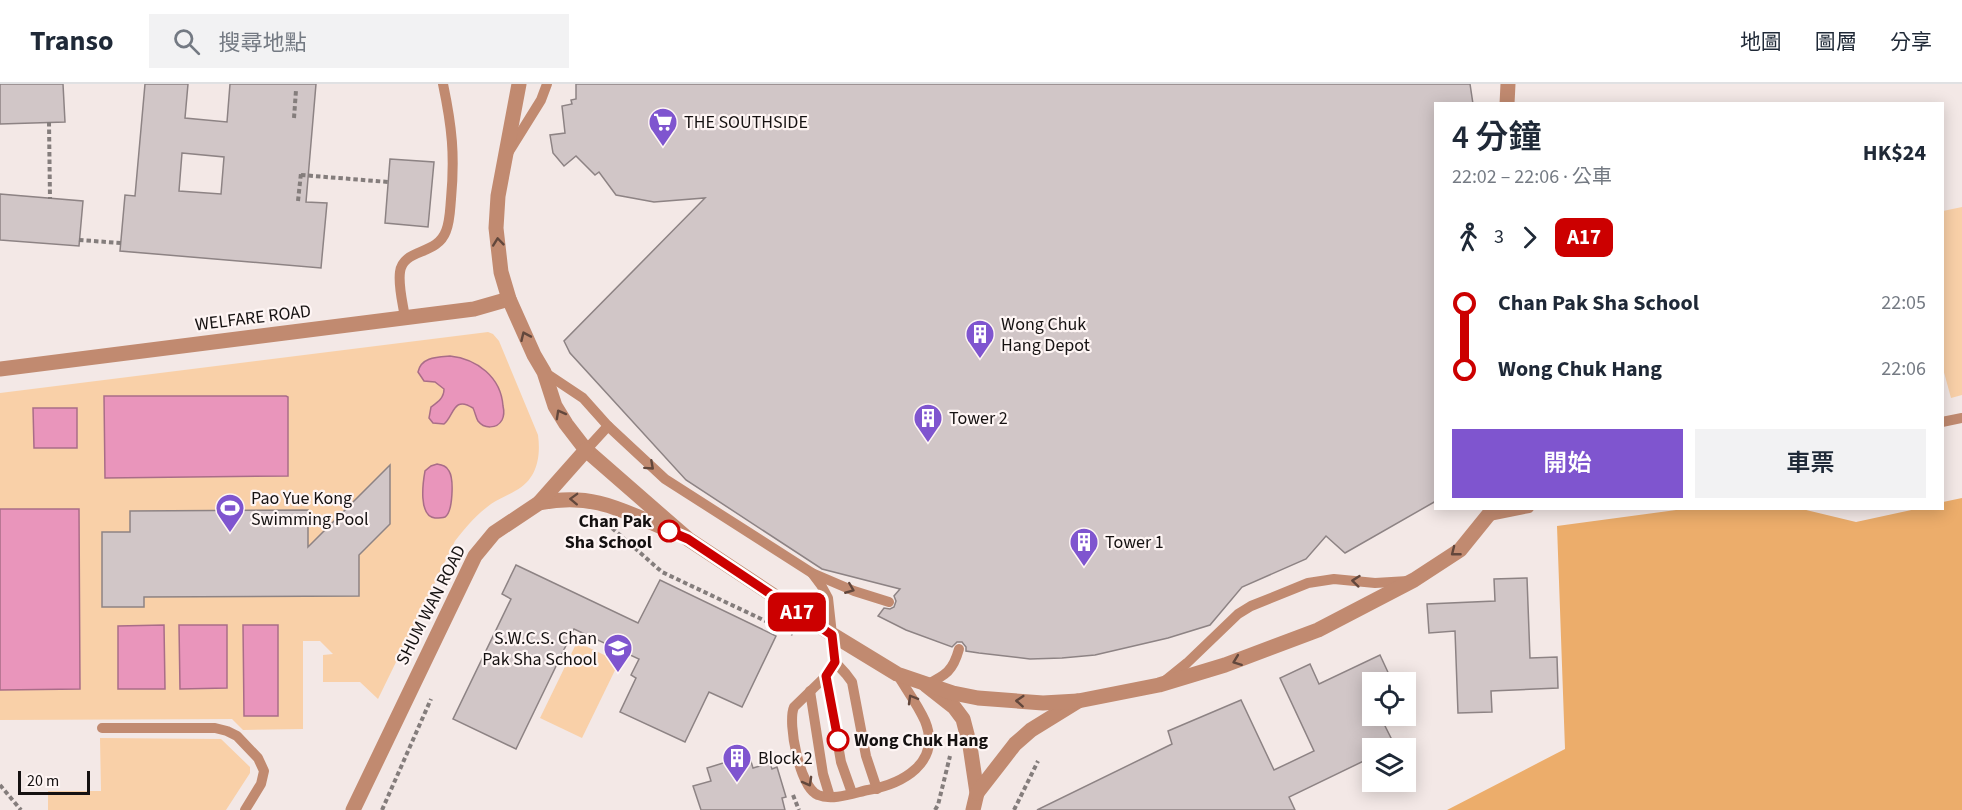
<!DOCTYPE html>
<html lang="zh-TW">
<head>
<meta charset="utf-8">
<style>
	body { margin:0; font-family:"Source Sans 3","Noto Sans TC",sans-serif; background:#f2f2f3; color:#1f2937; height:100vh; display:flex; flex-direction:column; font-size:22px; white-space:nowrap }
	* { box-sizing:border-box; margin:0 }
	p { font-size:20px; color:#747a83 }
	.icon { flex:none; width:33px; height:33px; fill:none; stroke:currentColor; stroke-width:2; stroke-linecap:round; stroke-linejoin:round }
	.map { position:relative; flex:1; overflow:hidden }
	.details { position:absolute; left:1434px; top:18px; width:510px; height:408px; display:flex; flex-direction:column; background:#fff; border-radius:0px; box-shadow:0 3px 15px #0003 }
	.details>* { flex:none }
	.badge { padding:0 12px; border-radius:9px; font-size:21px; line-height:39px }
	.fabs { position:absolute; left:1362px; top:588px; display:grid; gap:12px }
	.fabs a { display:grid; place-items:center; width:54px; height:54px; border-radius:0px; background:#fff; box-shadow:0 3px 15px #0003; font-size:30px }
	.scale { position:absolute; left:18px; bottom:15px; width:72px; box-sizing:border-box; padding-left:6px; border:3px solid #151111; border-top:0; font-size:16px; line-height:21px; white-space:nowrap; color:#151111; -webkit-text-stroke:4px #fef5f4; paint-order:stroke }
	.map>.badge { position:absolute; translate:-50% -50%; box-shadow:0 0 0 3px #fff }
	.legs { display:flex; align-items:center; gap:9px; height:66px; padding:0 18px; font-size:20px }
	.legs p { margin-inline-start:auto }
	.headline { display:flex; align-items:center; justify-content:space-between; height:102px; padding:0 18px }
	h1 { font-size:33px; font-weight:600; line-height:45px }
	.action { display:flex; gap:12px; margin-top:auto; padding:12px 18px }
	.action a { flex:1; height:69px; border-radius:0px; background:#7f55cf; color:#fff; font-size:24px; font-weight:600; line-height:69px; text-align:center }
	.action a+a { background:#f2f2f3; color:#1f2937 }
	ul { padding:0 18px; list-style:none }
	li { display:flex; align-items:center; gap:21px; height:66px; font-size:22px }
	li i { display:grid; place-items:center; width:9px; height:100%; margin:0 8px; background:currentColor }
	li i::after { content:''; width:15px; height:15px; margin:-8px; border:4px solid; border-radius:50%; background:#fff }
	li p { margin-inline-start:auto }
	li:first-child i { background:linear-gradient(#0000 50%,currentColor 0) }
	li:last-child i { background:linear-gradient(currentColor 50%,#0000 0) }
	header { display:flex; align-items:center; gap:36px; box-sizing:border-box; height:84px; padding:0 30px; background:#fff; border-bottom:2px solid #e0e1e3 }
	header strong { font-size:28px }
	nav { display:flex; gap:33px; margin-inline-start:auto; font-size:21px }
	.search { width:420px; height:54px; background:#f2f2f3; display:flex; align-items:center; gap:15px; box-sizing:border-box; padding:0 21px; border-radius:0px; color:#747a83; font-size:22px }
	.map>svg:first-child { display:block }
</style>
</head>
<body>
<header>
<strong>Transo</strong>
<div class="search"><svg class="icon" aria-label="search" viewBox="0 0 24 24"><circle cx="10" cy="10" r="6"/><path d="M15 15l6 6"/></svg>搜尋地點</div>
<nav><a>地圖</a><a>圖層</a><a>分享</a></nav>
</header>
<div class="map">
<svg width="1962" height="726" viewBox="0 0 1962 726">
	<rect width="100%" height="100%" fill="#f3e8e6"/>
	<g fill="#f9d0a8">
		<polygon points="1962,123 1962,311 1951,314 1942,281 1943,127"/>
		<path d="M 488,248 L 493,250 L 499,257 L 538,351 C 541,373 537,396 515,407 C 507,412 498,415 491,420 C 476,431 465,444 455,457 L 378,615 L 360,598 L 323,598 L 323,571 L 333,570 L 320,557 L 303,557 L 303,645 L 243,646 L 232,635 L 0,636 L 0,309 Z"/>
		<polygon points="577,558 619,578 582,654 540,634"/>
		<polygon points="100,654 221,655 250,683 250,689 226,726 48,726 48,707 101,707"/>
	</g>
	<polygon fill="#ecad6b" points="1962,414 1962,726 1447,726 1565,665 1557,442 1691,424 1802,425 1856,438 1916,425 1942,424 1943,418"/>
	<g fill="#e995bb" stroke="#a96d88" stroke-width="1.5">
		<path d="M 450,272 C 477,275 501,293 503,322 C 504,326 504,332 502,336 C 497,345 484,345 478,337 C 476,334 475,328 473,324 C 453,311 454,332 444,340 L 433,339 L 429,334 L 431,323 C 438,318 444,314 444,305 L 435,298 L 424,297 L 418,288 C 421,273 437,273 450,272 Z"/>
		<polygon points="104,312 286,312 288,313 288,392 105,394"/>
		<polygon points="77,324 77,364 34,364 33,324"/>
		<path d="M 437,380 C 442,381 447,382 449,387 C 454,395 453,428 445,433 C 442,434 438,434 435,434 C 418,432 423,398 425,387 L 431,382 Z"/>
		<polygon points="0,425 79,425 80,605 0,606"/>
		<polygon points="164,541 165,605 118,605 118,542"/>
		<polygon points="179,541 227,541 227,604 180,605"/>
		<polygon points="243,541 278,541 278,632 244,632"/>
	</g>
	<g fill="#d1c6c7" stroke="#8d8384" stroke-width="1.5" fill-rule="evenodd">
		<polygon points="0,0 63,0 65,38 0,40"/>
		<path d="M 145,0 L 188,0 L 185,34 L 227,38 L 230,0 L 316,0 L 306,118 L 327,119 L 321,184 L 120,167 L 125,111 L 135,112 ZM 182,69 L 224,73 L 221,110 L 179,107 Z"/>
		<polygon points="576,0 1470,0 1473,20 1436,20 1436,417 1345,469 1326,452 1306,475 1242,503 1210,541 1168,554 1095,571 1062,574 1030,575 979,569 966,567 966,563 962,558 957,558 952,563 906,546 878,532 884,524 890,525 894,523 896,517 894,512 900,505 822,485 686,396 570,269 564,257 705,114 654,118 616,111 599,88 595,91 576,72 564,82 553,69 550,51 565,49 562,22 572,20 571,16 576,15"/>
		<polygon points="390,75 434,78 428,143 385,139"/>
		<polygon points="0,110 83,117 79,162 0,156"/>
		<polygon points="390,381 390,440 359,471 359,512 144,513 144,523 102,523 102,448 130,448 130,427 308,426 308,463"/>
		<polygon points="516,481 638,539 660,496 776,552 742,623 709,608 685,658 620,628 636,594 631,591 639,575 574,545 516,665 453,635 511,515 502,510"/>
		<polygon points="1527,494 1530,574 1557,573 1558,604 1491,607 1492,628 1458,629 1455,547 1429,549 1427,520 1495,517 1494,495"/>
		<polygon points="1380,571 1392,597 1372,598 1372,606 1369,608 1372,616 1372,632 1380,632 1396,664 1372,664 1372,673 1289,713 1295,726 1037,726 1172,660 1168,647 1241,616 1274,686 1314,667 1280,594 1310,580 1319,600"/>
		<polygon points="749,671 753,684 770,679 772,685 777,683 786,713 782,714 785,726 701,726 693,702 711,697 707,684"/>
	</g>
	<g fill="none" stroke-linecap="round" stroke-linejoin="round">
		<g stroke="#847d7c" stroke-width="4" stroke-dasharray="4.5 3" stroke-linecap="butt">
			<polyline points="294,34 296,6"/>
			<polyline points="49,38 50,115"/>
			<polyline points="301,91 388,98"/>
			<polyline points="298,117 301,89"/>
			<polyline points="79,156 121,159"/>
			<polyline points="612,444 662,488 793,550"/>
			<polyline points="0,701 21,726"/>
			<polyline points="793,711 799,726"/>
			<polyline points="382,726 431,615"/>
			<polyline points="935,726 938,721 950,672"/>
			<polyline points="1014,726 1038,677"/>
		</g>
		<g stroke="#c18a70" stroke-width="10">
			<polyline points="508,69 541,16 547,0"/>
			<path d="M 405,234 C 403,220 398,202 400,188 C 403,164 437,172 446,147 C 450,137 450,126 451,115 C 455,71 452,43 443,0"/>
			<polyline points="544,288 583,314 608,342 665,395 812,489 854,507 889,518"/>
			<polyline points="1942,338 1962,334"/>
			<polyline points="586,366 608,342"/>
			<polyline points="1489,432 1529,424"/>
			<path d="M 812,489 L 821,501 L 828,514 L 835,578 L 826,592 L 794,623 C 787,639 800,704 818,711 C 832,717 854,709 868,706 C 902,700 942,679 925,637 C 918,621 906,605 897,590"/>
			<polyline points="835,578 846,590 852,598 866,672 877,705"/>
			<polyline points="826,592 841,678 852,709"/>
			<polyline points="1166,596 1187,579 1238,530 1251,522 1308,499 1334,495 1375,499 1408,497"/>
			<path d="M 926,601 C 946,591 953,587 959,565"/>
			<polyline points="810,607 823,690 830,713"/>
			<polyline points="102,644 215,644 227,647 237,652 258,674 264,687 261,700 245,726"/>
		</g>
		<g stroke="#c18a70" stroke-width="15">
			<polyline points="0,285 474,225 509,215"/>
			<polyline points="926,601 954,623 963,635 970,662 977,709 973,726"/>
			<polyline points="977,709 1015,660 1031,646 1078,617"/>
		</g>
		<g stroke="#c18a70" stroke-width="15">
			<polyline points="519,0 498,112 496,144 501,188 509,215 534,271 544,288 555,322 566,340 586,366 688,455 833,551 897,590 953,609 978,614 1043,619 1078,617 1159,601 1225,581 1318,546 1414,496 1460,466 1494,424"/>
			<polyline points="1507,20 1508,0"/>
			<path d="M 539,419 C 595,408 623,427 673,448"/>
			<polyline points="353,726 475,472 494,449 539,419 586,366"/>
		</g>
	</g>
	<defs><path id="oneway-chevron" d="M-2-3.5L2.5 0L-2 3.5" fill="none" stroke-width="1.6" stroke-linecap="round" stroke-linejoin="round" transform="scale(1.5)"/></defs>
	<g stroke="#62473c">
		<use href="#oneway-chevron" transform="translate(498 158) rotate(-96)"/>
		<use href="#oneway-chevron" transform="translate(525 252) rotate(-114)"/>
		<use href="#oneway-chevron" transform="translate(560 330) rotate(-119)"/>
		<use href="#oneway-chevron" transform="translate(650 382) rotate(42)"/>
		<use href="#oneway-chevron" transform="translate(574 415) rotate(-178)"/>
		<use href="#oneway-chevron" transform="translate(1455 468) rotate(142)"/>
		<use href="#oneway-chevron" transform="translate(1356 497) rotate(-174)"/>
		<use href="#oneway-chevron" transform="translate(850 505) rotate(22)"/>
		<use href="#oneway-chevron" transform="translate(1237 577) rotate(159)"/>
		<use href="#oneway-chevron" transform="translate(912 615) rotate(-120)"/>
		<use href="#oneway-chevron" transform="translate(1020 617) rotate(-176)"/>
		<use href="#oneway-chevron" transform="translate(808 698) rotate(61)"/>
	</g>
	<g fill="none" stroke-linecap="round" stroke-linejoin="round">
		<g stroke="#fff" stroke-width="14">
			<polyline id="line-1" points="669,447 688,455 832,551 835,578 826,592 838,656"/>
		</g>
		<use href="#line-1" stroke="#c00" stroke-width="9"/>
	</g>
	<defs>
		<g id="supermarket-pin" transform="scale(1.5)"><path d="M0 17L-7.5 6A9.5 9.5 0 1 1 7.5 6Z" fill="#7f55cf" stroke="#fef5f4"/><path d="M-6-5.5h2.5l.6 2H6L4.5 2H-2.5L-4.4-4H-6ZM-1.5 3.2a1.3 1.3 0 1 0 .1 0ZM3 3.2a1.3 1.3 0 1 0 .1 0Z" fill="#fff"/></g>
		<g id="building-pin" transform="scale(1.5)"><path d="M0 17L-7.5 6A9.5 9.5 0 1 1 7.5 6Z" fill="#7f55cf" stroke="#fef5f4"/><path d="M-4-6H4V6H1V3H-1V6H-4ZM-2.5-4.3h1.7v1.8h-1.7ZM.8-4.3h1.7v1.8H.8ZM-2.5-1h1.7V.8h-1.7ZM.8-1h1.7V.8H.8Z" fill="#fff"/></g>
		<g id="stadium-pin" transform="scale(1.5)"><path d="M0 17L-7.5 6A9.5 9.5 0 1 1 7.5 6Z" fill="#7f55cf" stroke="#fef5f4"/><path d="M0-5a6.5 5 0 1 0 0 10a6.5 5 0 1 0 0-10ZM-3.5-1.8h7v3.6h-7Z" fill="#fff"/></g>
		<g id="school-pin" transform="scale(1.5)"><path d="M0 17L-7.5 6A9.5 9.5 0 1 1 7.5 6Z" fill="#7f55cf" stroke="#fef5f4"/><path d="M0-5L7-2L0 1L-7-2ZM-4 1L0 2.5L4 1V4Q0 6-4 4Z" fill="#fff"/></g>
	</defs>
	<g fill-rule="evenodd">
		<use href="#supermarket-pin" x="663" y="38"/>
		<use href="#building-pin" x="980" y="250"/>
		<use href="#building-pin" x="928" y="334"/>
		<use href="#stadium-pin" x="230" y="424"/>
		<use href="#building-pin" x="1084" y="458"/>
		<use href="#school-pin" x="618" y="564"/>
		<use href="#building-pin" x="737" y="674"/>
	</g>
	<g fill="#fff" stroke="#c00" stroke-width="3">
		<circle cx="669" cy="447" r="10"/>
		<circle cx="838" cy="656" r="10"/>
	</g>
	<g text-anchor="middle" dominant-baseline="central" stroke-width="4.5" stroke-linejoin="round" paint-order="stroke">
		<g font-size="18" fill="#151111" stroke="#fef5f4" text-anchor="start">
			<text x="684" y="38">THE SOUTHSIDE</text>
			<text x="1001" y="240">Wong Chuk<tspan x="1001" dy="21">Hang Depot</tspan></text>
			<text x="949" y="334">Tower 2</text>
			<text x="251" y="414">Pao Yue Kong<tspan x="251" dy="21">Swimming Pool</tspan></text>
			<text x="1105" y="458">Tower 1</text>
			<text x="597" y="554" text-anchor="end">S.W.C.S. Chan<tspan x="597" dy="21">Pak Sha School</tspan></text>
			<text x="758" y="674">Block 2</text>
		</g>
		<g font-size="18" fill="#151111" stroke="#fef5f4">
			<text transform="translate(253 234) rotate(-7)">WELFARE ROAD</text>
			<text transform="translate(431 521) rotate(-63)">SHUM WAN ROAD</text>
		</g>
		<g font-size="18" font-weight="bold" fill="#151111" stroke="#fef5f4" text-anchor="end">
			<text x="652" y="437">Chan Pak<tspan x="652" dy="21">Sha School</tspan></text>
			<text x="854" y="656" text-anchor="start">Wong Chuk Hang</text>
		</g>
	</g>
</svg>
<div class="fabs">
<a><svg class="icon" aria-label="locate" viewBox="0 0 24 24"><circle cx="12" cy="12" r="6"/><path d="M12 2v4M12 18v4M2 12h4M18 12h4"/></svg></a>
<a><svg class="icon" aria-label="layers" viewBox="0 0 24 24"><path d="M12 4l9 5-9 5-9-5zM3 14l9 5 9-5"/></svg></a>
</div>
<div class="scale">20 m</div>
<b class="badge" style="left:797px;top:528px;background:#c00;color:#fff">A17</b>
<section class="details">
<div class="headline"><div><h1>4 分鐘</h1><p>22:02 – 22:06 · 公車</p></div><b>HK$24</b></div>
<div class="legs"><svg class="icon" aria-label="walk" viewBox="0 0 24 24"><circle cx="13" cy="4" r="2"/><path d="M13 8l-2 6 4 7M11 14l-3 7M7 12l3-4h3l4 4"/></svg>3<svg class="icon" aria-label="forward" viewBox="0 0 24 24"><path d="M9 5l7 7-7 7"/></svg><b class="badge" style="background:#c00;color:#fff">A17</b></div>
<ul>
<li><i style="color:#c00"></i><b>Chan Pak Sha School</b><p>22:05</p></li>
<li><i style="color:#c00"></i><b>Wong Chuk Hang</b><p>22:06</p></li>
</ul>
<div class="action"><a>開始</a><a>車票</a></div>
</section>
</div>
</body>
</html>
